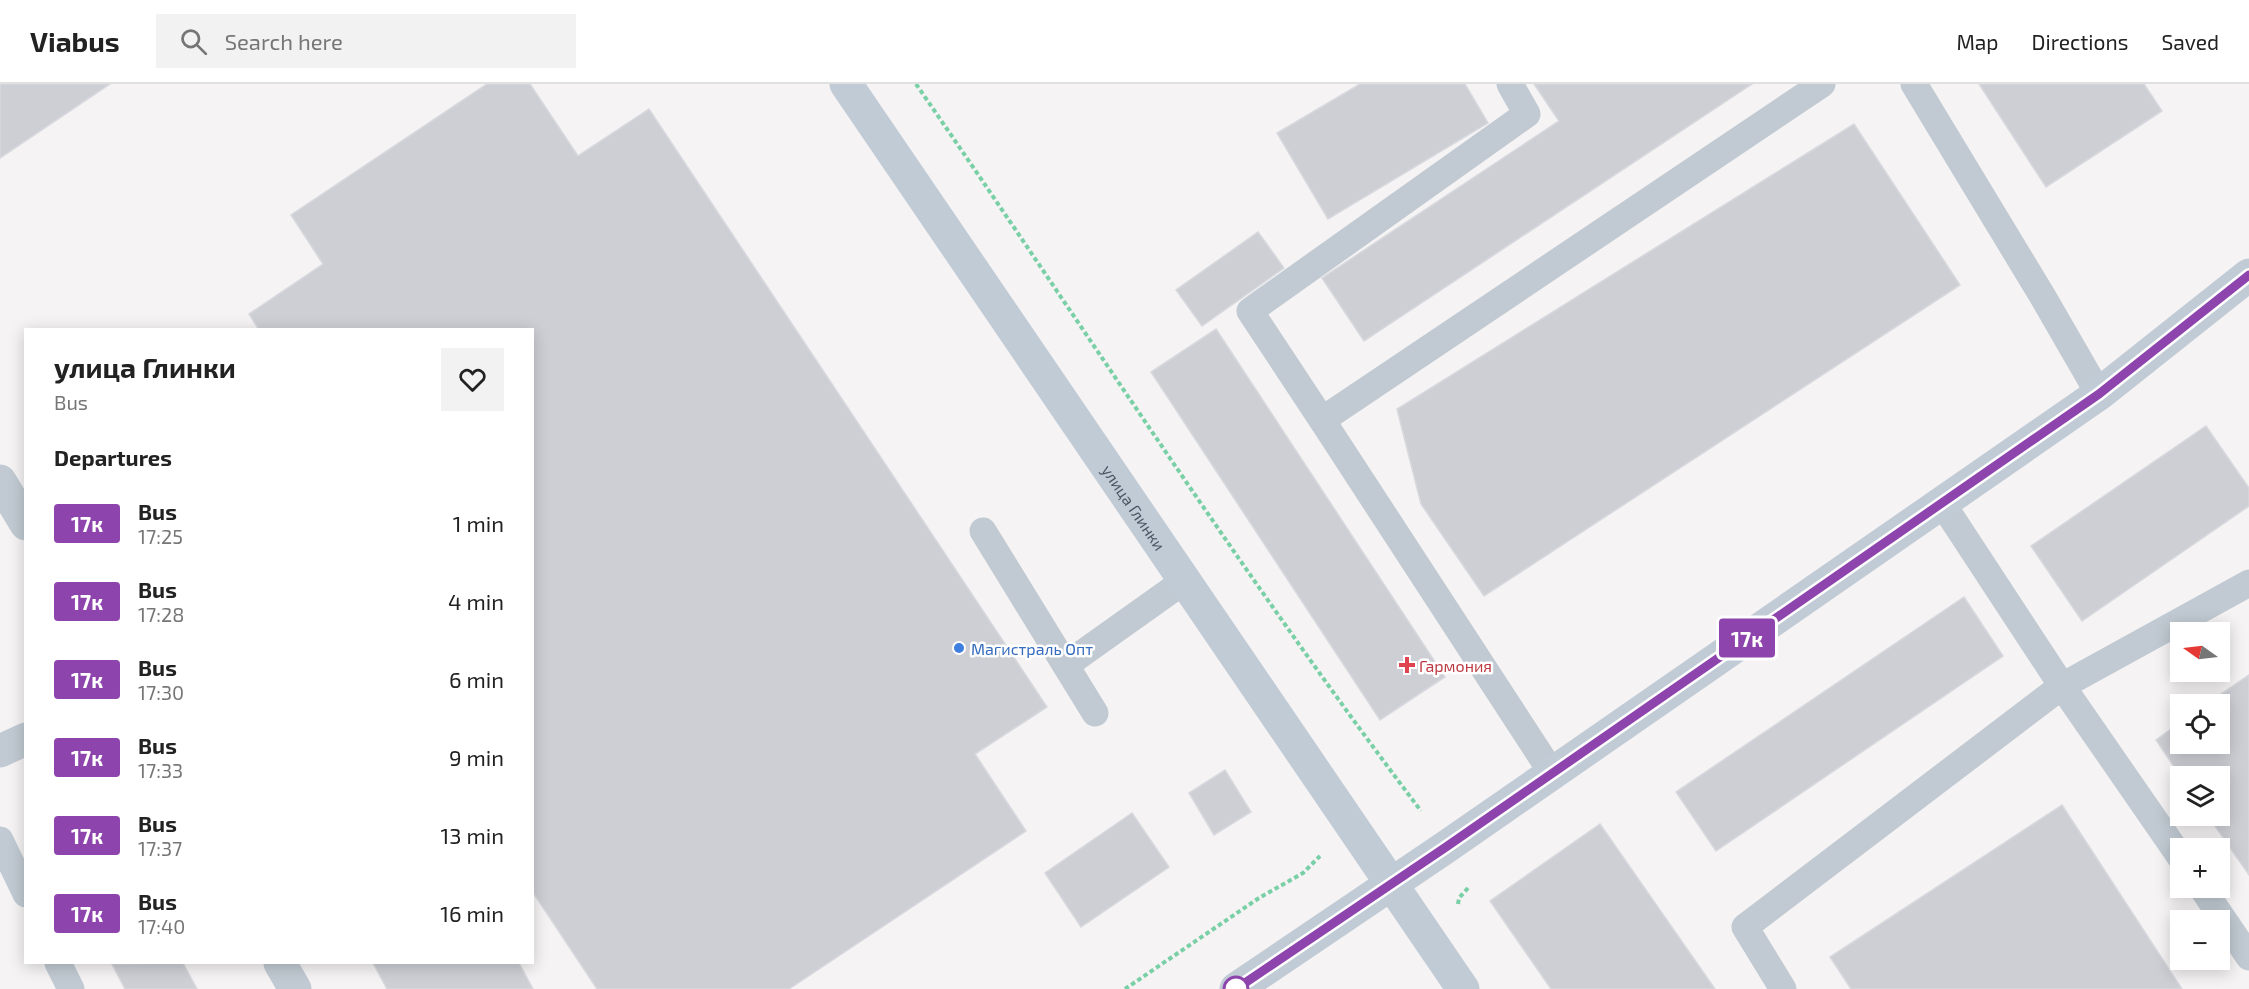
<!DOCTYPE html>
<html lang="en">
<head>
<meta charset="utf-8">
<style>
	body { margin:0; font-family:"Exo 2",sans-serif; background:#f2f2f2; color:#222; height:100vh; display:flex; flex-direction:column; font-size:22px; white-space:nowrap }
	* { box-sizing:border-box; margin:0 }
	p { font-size:20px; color:#767676 }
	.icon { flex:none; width:33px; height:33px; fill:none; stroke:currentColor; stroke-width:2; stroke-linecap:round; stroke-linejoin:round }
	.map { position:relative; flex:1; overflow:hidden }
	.panel { position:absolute; left:24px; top:244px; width:510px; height:636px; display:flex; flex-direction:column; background:#fff; border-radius:0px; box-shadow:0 3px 15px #0003 }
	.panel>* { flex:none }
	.badge { padding:0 12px; border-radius:4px; font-size:21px; line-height:39px }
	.needle { width:39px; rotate:284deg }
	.fabs { position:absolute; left:2170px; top:538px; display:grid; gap:12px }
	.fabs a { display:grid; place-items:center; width:60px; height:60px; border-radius:0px; background:#fff; box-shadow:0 3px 15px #0003; font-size:30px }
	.map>.badge { position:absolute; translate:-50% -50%; box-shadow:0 0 0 3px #fff }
	h2 { padding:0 30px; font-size:22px; line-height:54px }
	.round { display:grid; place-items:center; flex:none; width:63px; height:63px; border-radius:0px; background:#f2f2f2 }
	.overview { display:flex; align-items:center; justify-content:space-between; height:102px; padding:0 30px }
	h1 { font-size:28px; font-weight:700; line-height:45px }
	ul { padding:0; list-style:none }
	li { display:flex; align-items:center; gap:18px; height:78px; padding:0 30px }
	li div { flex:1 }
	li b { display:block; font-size:22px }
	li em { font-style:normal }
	li .badge { min-width:66px; font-weight:700; text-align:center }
	header { display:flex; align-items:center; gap:36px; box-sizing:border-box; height:84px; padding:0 30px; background:#fff; border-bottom:2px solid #e0e0e0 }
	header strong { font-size:28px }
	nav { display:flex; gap:33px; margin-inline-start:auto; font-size:21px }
	.search { width:420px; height:54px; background:#f2f2f2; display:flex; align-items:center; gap:15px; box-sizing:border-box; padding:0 21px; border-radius:0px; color:#767676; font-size:22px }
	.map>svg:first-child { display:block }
</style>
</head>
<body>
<header>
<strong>Viabus</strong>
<div class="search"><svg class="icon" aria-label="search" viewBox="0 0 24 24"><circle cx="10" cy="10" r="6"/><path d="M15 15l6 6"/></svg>Search here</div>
<nav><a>Map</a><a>Directions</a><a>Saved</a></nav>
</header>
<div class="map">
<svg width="2249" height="905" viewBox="0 0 2249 905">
	<rect width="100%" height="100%" fill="#f5f3f3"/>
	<g fill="#cdcfd5" stroke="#d7d9de" stroke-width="1.5">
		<polygon points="0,0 110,0 0,74"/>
		<polygon points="487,0 530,0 578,72 649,25 1047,623 975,670 1026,747 789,905 597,905 532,807 532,246 259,246 249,230 323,180 291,131"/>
		<polygon points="1360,0 1465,0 1488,39 1328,135 1277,49"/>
		<polygon points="1534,0 1752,0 1364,257 1322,194 1559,37"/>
		<polygon points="1979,0 2144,0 2162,27 2046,103"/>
		<polygon points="1854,40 1960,201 1484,512 1421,420 1397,325"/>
		<polygon points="1258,148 1284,184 1202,242 1176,206"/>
		<polygon points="1216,245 1445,593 1380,636 1151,288"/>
		<polygon points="2206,342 2249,404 2249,422 2082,537 2031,462"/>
		<polygon points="1964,513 2003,572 1716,767 1676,708"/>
		<polygon points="2249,591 2249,791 2208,732 2220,732 2220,693 2181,693 2156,656 2181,638 2181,660 2220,660 2220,621 2205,621"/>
		<polygon points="1225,686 1251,728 1214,751 1189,709"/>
		<polygon points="2062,721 2182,905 1851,905 1830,873"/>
		<polygon points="1132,729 1169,783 1081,843 1045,789"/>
		<polygon points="1600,740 1715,905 1551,905 1490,817"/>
		<polygon points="183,879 197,905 125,905 112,880"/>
		<polygon points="373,879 519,879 533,905 387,905"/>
	</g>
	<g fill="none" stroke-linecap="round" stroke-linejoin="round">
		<g stroke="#7ad0a6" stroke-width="4" stroke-dasharray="4.5 3" stroke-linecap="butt">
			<path d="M 916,0 C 1084,243 1243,492 1421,727"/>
			<polyline points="1458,820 1459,814 1468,804"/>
			<polyline points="1125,905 1259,814 1303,789 1320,772"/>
		</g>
		<g stroke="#c1cad2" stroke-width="27">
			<polyline points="1914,0 2043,213 2099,310"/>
			<polyline points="1322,336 1250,227 1527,30 1510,0"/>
			<polyline points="1942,419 2062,602 2181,774"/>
			<polyline points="983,447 1095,629"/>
			<polyline points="1066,581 1184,497"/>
			<polyline points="1552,689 1322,336 1822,0"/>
			<polyline points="0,756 26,810"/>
			<polyline points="2202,804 2249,873"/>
			<polyline points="58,879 71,905"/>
			<polyline points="1783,905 1745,843 2062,602 2249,499"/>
		</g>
		<g stroke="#c1cad2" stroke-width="33">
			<polyline points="0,397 26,440"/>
			<polyline points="0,667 26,655"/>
			<polyline points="280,879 295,905"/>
		</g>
		<g stroke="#c1cbd6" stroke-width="33">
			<path id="s1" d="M 846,0 L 1463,905"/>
			<polyline points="1236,905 1446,763 2099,310 2249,191"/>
		</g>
	</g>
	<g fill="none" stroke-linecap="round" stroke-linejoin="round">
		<g stroke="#fff" stroke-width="14">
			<polyline id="line" points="1236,905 1446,763 2099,310 2249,191"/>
		</g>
		<use href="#line" stroke="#8e44ad" stroke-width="9"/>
	</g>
	<circle fill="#3f7fe0" stroke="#fff" stroke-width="2" cx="959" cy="564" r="6"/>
	<path fill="#e0444e" stroke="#fff" stroke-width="2" d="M1404 572h6v6h6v6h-6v6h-6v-6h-6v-6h6z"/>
	<circle fill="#fff" stroke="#8e44ad" stroke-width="3" cx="1236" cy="905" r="12"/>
	<g text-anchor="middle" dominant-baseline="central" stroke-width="5" stroke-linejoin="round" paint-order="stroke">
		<g font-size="16" fill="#4a5661" stroke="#fff">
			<text stroke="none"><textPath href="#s1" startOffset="512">улица Глинки</textPath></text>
		</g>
		<g font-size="16" fill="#366cbe" stroke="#fff" text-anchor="start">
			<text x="971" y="564">Магистраль Опт</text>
		</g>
		<g font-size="16" fill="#be3a42" stroke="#fff" text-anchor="start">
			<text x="1419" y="581">Гармония</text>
		</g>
	</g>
</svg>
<div class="fabs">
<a><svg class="needle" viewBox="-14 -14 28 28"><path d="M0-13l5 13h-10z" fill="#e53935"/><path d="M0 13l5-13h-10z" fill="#767676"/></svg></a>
<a><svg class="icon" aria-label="locate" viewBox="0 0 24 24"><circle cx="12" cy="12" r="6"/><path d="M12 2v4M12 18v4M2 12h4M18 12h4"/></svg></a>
<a><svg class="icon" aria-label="layers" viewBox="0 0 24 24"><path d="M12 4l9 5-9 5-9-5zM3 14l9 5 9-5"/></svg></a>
<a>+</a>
<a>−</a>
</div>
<b class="badge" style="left:1747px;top:554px;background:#8e44ad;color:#fff">17к</b>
<section class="panel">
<div class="overview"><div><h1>улица Глинки</h1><p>Bus</p></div><a class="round"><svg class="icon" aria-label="heart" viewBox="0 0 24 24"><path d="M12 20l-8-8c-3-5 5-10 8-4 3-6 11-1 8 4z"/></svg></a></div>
<h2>Departures</h2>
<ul>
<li><span class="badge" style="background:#8e44ad;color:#fff">17к</span><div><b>Bus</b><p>17:25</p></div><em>1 min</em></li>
<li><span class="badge" style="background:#8e44ad;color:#fff">17к</span><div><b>Bus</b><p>17:28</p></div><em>4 min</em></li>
<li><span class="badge" style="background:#8e44ad;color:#fff">17к</span><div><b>Bus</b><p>17:30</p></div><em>6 min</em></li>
<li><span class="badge" style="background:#8e44ad;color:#fff">17к</span><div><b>Bus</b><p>17:33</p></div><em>9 min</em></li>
<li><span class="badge" style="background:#8e44ad;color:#fff">17к</span><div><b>Bus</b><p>17:37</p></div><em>13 min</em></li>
<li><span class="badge" style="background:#8e44ad;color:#fff">17к</span><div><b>Bus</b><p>17:40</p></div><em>16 min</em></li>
</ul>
</section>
</div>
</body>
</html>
